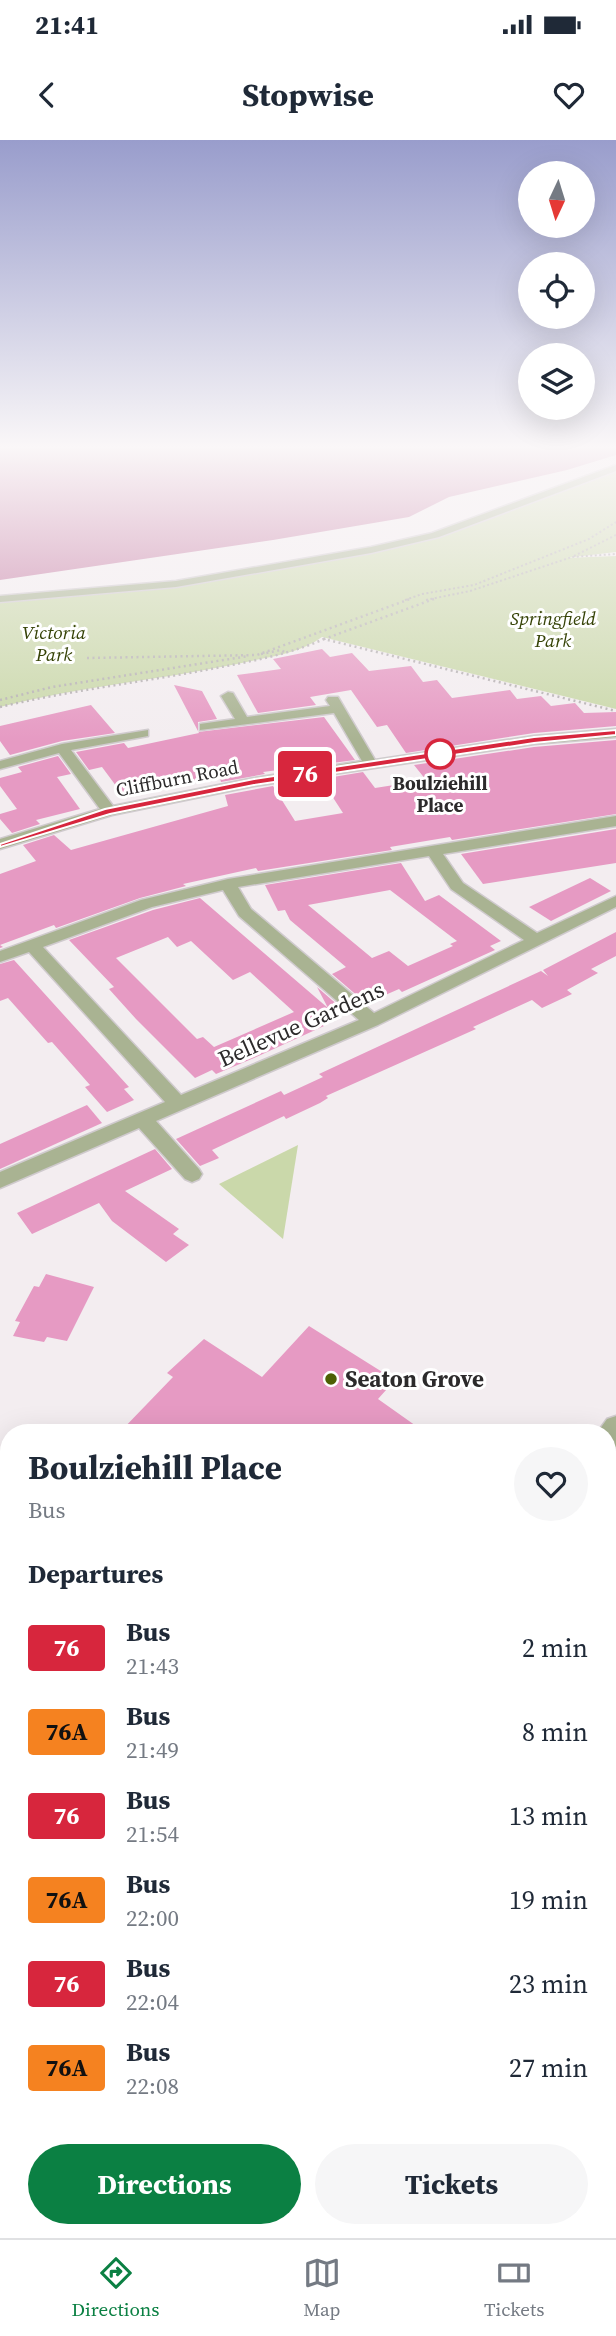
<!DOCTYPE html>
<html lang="en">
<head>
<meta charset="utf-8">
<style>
	body { margin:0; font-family:"Source Serif 4",serif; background:#f6f6f7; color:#1f2937; height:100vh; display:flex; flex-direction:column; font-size:26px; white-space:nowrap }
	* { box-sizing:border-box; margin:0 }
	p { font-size:23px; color:#747a83 }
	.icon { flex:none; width:38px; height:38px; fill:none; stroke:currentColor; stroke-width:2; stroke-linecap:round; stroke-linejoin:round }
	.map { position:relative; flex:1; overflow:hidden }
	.side { position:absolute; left:0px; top:1284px; width:616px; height:814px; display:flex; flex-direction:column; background:#fff; border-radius:28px 28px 0 0; box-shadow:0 7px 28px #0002 }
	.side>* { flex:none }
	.badge { padding:0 14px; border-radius:5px; font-size:24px; line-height:46px }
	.needle { width:46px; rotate:184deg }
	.buttons { position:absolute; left:518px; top:21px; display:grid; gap:14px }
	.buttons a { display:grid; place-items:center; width:77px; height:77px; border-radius:50%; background:#fff; box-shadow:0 7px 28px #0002; font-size:35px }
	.map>.badge { position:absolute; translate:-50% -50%; box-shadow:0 0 0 4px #fff }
	h2 { padding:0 28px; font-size:26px; line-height:63px }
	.round { display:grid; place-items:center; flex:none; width:74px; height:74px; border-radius:37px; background:#f6f6f7 }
	.summary { display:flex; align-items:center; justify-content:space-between; height:119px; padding:0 28px }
	h1 { font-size:33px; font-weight:700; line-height:52px }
	.button { display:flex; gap:14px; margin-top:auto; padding:14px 28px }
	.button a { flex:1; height:80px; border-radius:42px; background:#0b8043; color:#fff; font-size:28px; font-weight:700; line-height:80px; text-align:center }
	.button a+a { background:#f6f6f7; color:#1f2937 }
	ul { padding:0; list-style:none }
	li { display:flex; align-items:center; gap:21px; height:84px; padding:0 28px }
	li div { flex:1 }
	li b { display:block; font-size:26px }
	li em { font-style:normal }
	li .badge { min-width:77px; font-weight:700; text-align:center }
	.status { display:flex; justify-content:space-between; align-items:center; height:49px; padding:0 35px; background:#fff; direction:ltr }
	.status svg { height:19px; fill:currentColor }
	header { display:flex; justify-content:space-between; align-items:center; height:91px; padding:0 28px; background:#fff; font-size:32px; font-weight:700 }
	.dock { display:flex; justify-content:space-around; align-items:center; height:98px; border-top:2px solid #e0e1e3; background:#fff; font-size:19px; color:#747a83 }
	.dock a { display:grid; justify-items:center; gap:4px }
	.dock .active { color:#0b8043 }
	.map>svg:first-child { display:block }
</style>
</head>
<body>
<div class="status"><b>21:41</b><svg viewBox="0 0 49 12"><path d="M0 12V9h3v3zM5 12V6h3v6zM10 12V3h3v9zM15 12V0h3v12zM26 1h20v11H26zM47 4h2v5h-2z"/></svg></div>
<header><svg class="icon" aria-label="back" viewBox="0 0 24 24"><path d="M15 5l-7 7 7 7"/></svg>Stopwise<svg class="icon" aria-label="heart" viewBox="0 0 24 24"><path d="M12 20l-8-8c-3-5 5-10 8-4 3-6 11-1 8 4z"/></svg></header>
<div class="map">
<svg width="616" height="2098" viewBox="0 0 616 2098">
	<rect width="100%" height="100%" fill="#f3edf0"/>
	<g fill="#cad8aa">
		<path d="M 616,331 L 616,412 L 566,418 L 616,416 L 616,569 L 322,497 C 298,515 266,517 237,524 C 158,540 78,547 0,567 L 0,458 L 176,444 L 435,395 L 561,346 Z"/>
		<polygon points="298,1005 283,1099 219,1044"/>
		<polygon points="0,1512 9,1517 9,2090 204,2090 202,2098 0,2098"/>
		<polygon points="607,1935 616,1939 616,2098 531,2098 533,2090 607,2090"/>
	</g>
	<polygon fill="#c47aa2" points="0,308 616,308 616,315 567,330 449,357 409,377 273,400 0,440"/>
	<g fill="#e69ac3" fill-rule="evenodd">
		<polygon points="322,509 330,517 352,513 369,531 411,526 423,542 437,540 452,558 510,550 517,559 541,556 551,566 575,563 584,573 616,572 616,586 534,593 406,613 387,585 377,587 351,550 310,557 316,565 258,573 237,535 281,529 273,519"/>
		<polygon points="174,545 202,551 217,579 198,582 198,592 324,577 355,620 263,632 265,634 221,642 219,635 125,658 102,627 89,630 76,612 124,603 128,608 199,593"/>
		<polygon points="91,565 115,593 62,601 10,615 0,601 0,586"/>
		<polygon points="616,600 616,674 452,700 450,697 390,707 392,710 258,731 256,728 183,744 186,746 140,758 56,788 54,785 0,805 3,807 0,808 0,734 36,721 23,705 54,695 71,710 228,666 225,655 273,646 295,681 343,673 321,639 363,632 375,648 426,640 414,625 534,607"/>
		<polygon points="58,616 71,634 57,637 80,669 36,680 40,684 12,693 0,679 0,674 17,669 0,646 0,638 22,632 18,627"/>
		<polygon points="616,689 616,723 483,744 461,714"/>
		<path d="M 401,723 L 425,761 L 439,755 L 501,801 L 490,806 L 495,810 L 402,852 L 399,849 L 383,856 L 377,850 L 360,858 L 332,834 L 346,827 L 290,780 L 285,770 L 278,771 L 265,745 ZM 390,750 L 457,801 L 450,804 L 453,806 L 408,826 L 389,811 L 372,818 L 308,765 Z"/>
		<polygon points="590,738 611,751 551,781 529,767"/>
		<path d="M 200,758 L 328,868 L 317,847 L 340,867 L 331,871 L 336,876 L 321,883 L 324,886 L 254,918 L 216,934 L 212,930 L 195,938 L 136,879 L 109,849 L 114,847 L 69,800 L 153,770 ZM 168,797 L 177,807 L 191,801 L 233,840 L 250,832 L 294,872 L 214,907 L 203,897 L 197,899 L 116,818 Z"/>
		<polygon points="616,792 616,816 591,829 598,833 567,850 572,854 542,868 532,860 473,887 476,889 326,956 328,958 320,963 286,979 284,976 212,1010 219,1018 200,1026 176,999 281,951 284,955 323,937 319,934 541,831 548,836 543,830"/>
		<polygon points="14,820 129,947 124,949 134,960 107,972 85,947 90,945 52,902 48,903 8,858 0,861 0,824"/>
		<polygon points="87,965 102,983 0,1029 0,1004"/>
		<polygon points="155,1009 172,1029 125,1051 179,1089 173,1094 189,1105 166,1122 112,1081 99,1063 32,1094 17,1073"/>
		<polygon points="46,1134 94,1147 67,1201 47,1197 44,1202 13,1196 20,1182 15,1181 34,1146 39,1147"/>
		<polygon points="309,1186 395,1240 378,1259 426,1293 119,1293 173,1237 167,1233 204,1199 262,1237"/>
	</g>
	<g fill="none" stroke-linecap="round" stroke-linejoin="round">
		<g stroke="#cfcacd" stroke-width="3">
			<g id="minor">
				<polygon points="616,325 616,331 439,397 371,413 176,447 0,462 0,456 176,441 371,407 432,393"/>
				<polygon points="228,552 233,553 247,577 330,566 326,560 328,557 338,557 375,620 534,596 616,589 616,597 534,604 254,646 112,675 0,709 0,699 100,669 59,613 0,629 0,621 62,604 148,590 148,596 71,610 113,666 254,638 362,621 334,573 200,590 200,584 235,579 221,556"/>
				<path d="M 616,676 L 616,686 L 443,714 L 463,743 L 537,793 L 616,756 L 616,767 L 378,885 L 156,981 L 199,1029 L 202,1034 L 199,1039 L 192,1042 L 185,1039 L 139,988 L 0,1048 L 0,1032 L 165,962 L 29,812 L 0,822 L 0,811 L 141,760 L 228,739 ZM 429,716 L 451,749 L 524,800 L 374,873 L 251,769 L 238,747 ZM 223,750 L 239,776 L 359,880 L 181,955 L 43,807 L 152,767 Z"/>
				<polygon points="616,1276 616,1307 607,1310 607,1293 597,1293 607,1279"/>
				<polygon points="607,1649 616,1652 616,1687 607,1683"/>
				<polygon points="219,2090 257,2090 254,2098 216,2098"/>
			</g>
		</g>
		<g stroke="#b6b1b3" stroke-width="2" stroke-dasharray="2 2.5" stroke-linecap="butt">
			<polyline points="616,395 572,417 616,414"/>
			<polyline points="405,460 422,454 474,445 589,399 616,382"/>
			<polyline points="426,460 470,451 572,417"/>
		</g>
		<g stroke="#b6b1b3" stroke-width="2.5" stroke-dasharray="2 3.5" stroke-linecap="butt">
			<polyline points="434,459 324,499 616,571"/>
			<polyline points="261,514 281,510 286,513"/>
			<polyline points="87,518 257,515 410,459"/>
			<polyline points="0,560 52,547 249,516"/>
			<path d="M 0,567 C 71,550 144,542 216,528 C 253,521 290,514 324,499"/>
		</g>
		<polyline stroke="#b6b1b3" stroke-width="5" stroke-dasharray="4.5 7" stroke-linecap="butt" points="607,1381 616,1380"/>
		<use href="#minor" fill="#a9b392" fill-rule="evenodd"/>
	</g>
	<linearGradient id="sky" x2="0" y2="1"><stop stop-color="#999dcc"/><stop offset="0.51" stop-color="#faf7f8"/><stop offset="1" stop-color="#faf7f8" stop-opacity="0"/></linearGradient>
	<rect width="616" height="602" fill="url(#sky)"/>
	<polygon fill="#d7263d" stroke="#fff" stroke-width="2" points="616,590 616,595 534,603 254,645 110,674 0,707 0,704 105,669 254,639 534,597"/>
	<circle fill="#fff" stroke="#d7263d" stroke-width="3.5" cx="440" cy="614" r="14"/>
	<circle fill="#4d5f04" stroke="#fff" stroke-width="2.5" cx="331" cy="1239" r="7"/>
	<g text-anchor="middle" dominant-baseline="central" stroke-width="6" stroke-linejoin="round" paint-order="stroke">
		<g font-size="19" font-style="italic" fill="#364307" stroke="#fff">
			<text x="553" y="478">Springfield<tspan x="553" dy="22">Park</tspan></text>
			<text x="54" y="492">Victoria<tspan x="54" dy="22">Park</tspan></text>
		</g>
		<g font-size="19" fill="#2c2a2b" stroke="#fff">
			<text transform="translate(177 638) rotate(-11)">Cliffburn Road</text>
		</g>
		<g font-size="19" font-weight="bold" fill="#2c2a2b" stroke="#fff">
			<text x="440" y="643">Boulziehill<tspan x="440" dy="22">Place</tspan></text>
		</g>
		<g font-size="23" fill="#2c2a2b" stroke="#fff">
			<text transform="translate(301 884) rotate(-24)">Bellevue Gardens</text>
		</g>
		<g font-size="23" font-weight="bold" fill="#2c2a2b" stroke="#fff" text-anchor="start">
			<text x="345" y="1239">Seaton Grove</text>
		</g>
	</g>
</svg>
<div class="buttons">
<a><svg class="needle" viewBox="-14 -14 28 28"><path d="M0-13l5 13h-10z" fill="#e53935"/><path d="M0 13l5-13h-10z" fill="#747a83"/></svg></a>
<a><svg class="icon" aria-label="locate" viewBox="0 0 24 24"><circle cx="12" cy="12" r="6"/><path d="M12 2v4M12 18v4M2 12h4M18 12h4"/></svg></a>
<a><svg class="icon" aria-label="layers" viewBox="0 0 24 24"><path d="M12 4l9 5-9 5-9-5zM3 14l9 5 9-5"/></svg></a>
</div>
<b class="badge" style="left:305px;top:634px;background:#d7263d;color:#fff">76</b>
<section class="side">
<div class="summary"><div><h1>Boulziehill Place</h1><p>Bus</p></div><a class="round"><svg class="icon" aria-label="heart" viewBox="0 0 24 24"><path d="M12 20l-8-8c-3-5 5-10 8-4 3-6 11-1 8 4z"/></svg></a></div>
<h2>Departures</h2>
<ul>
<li><span class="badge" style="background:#d7263d;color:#fff">76</span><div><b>Bus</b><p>21:43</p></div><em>2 min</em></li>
<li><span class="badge" style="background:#f58220;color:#111">76A</span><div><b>Bus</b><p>21:49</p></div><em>8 min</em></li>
<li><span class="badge" style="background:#d7263d;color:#fff">76</span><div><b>Bus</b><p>21:54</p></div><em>13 min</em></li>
<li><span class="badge" style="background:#f58220;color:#111">76A</span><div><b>Bus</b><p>22:00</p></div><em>19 min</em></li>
<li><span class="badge" style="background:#d7263d;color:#fff">76</span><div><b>Bus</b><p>22:04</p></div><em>23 min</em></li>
<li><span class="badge" style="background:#f58220;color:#111">76A</span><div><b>Bus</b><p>22:08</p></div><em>27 min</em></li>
</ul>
<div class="button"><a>Directions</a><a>Tickets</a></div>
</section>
</div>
<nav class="dock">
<a class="active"><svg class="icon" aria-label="directions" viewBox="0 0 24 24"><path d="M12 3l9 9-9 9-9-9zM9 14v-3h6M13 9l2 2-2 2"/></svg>Directions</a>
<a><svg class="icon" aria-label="map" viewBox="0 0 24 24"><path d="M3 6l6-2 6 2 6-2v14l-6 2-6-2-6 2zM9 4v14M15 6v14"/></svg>Map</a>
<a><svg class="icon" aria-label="tickets" viewBox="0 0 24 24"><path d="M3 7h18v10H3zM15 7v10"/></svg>Tickets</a>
</nav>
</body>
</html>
